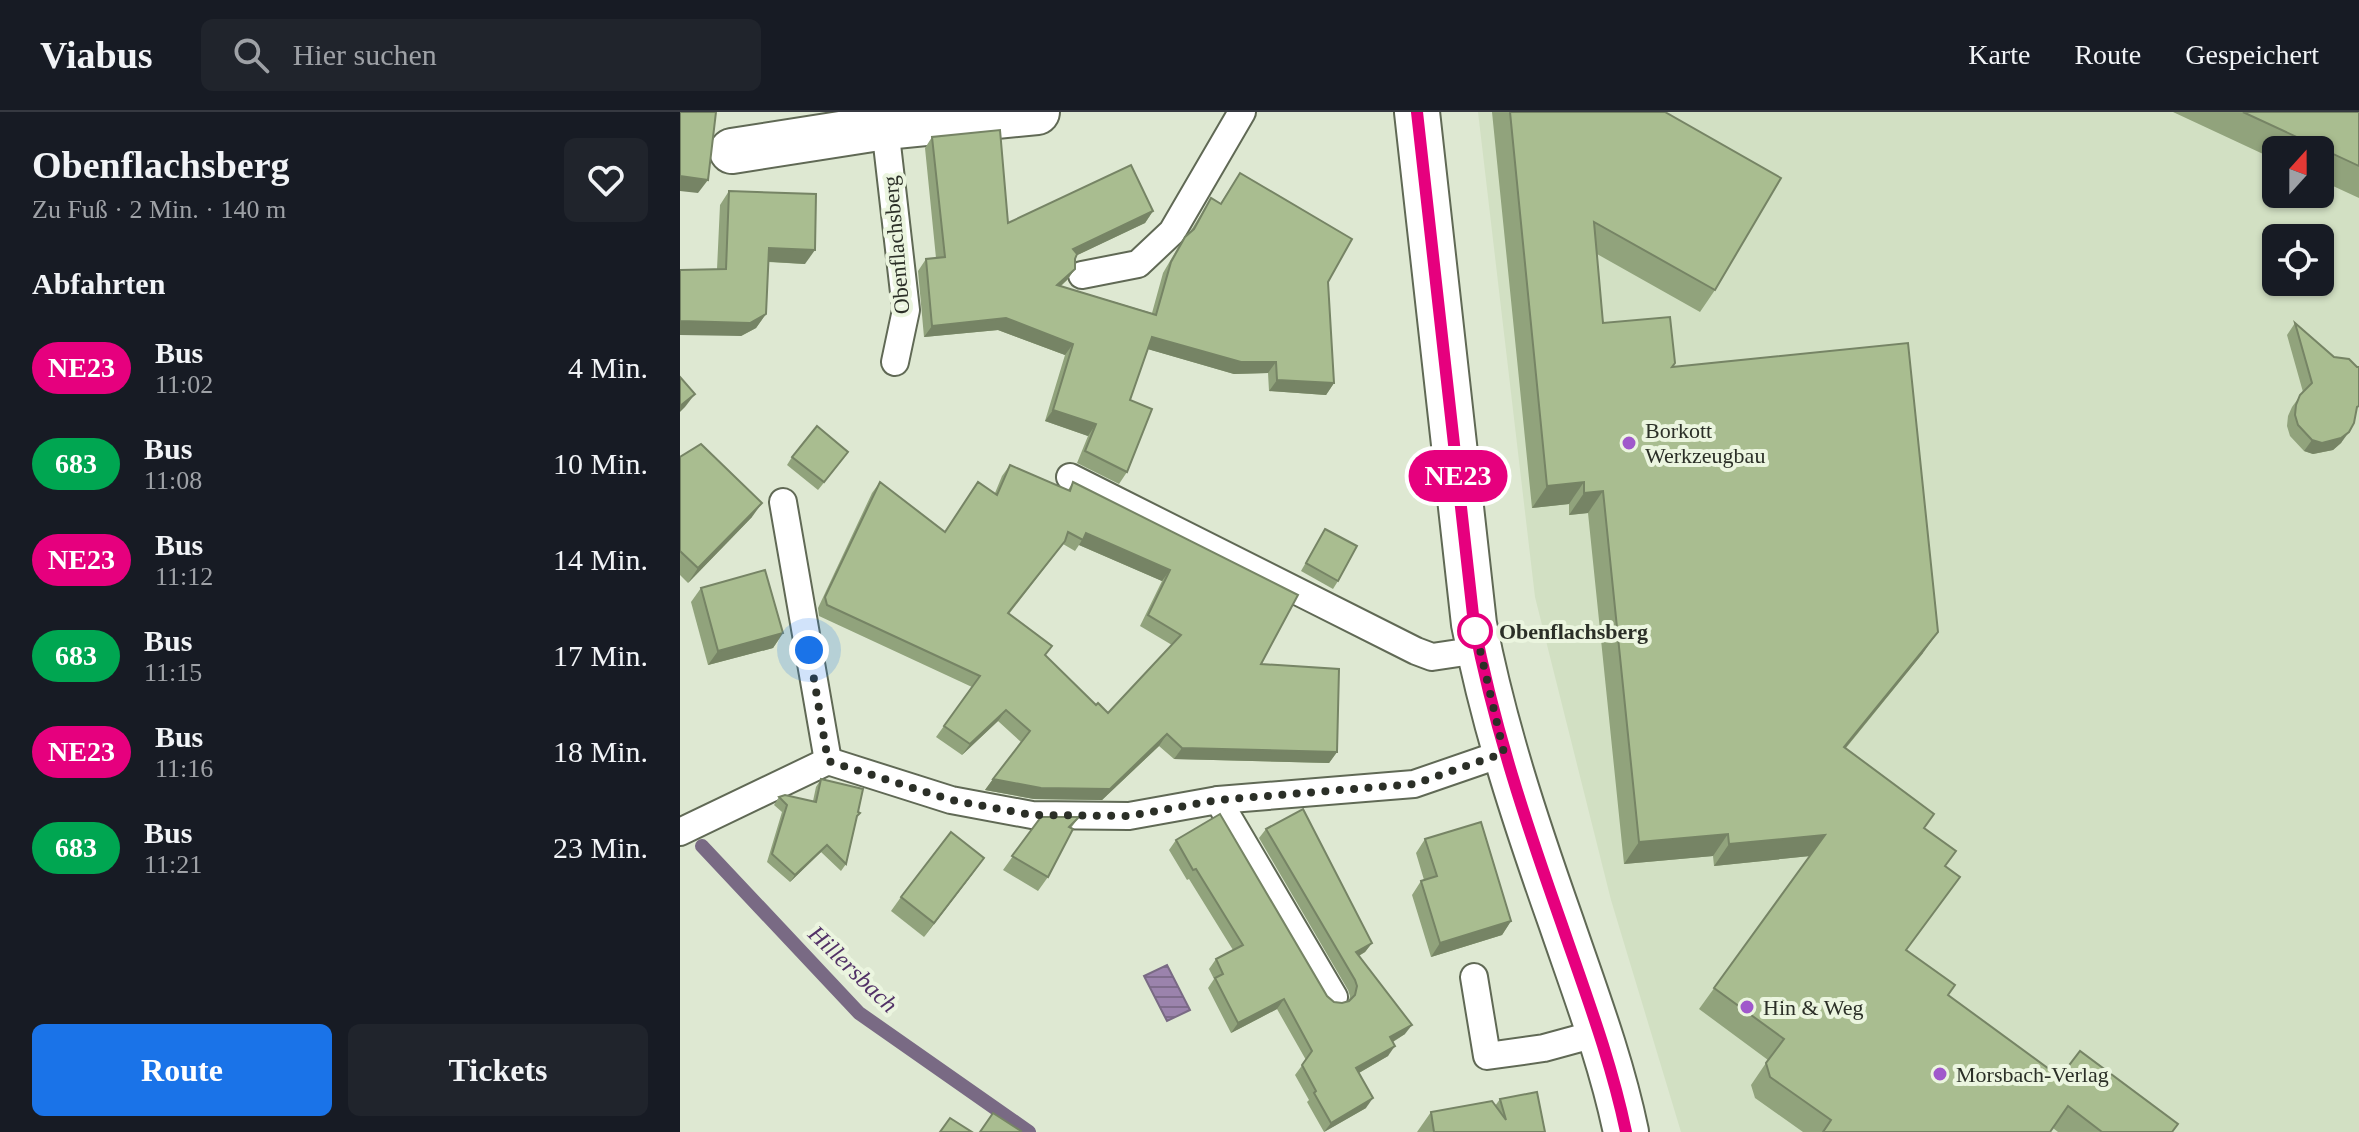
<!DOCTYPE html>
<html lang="de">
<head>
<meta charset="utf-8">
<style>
	body { margin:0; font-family:"Times New Roman",serif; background:#20242c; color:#f1f3f6; height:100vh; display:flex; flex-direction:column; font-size:30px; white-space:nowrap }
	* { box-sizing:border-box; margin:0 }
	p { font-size:26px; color:#9ea1a6 }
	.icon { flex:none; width:44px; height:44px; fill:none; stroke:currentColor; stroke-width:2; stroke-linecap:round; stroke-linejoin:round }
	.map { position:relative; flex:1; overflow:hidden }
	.sheet { display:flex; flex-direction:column; background:#171b24; width:680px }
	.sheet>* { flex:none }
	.badge { padding:0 16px; border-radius:26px; font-size:28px; line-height:52px }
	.needle { width:52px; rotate:21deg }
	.fabs { position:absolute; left:1582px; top:24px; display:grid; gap:16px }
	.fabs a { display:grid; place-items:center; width:72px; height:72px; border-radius:12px; background:#171b24; box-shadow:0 2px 6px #0004; font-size:40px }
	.you { position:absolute; width:40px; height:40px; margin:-20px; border:6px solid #fff; border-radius:50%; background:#1a73e8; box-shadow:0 0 0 12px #1a73e833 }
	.map>.badge { position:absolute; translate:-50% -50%; box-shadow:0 0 0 4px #fff }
	h2 { padding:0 32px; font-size:30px; line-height:72px }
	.round { display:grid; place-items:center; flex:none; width:84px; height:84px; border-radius:12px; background:#20242c }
	.summary { display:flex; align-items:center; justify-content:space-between; height:136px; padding:0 32px }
	h1 { font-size:38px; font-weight:600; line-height:60px }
	.cta { display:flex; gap:16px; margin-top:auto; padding:16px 32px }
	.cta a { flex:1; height:92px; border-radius:12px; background:#1a73e8; color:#fff; font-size:32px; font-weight:600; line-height:92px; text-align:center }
	.cta a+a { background:#20242c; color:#f1f3f6 }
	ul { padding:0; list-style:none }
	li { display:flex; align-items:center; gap:24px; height:96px; padding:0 32px }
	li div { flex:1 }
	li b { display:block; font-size:30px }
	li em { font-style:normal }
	li .badge { min-width:88px; font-weight:700; text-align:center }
	header { display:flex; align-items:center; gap:48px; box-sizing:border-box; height:112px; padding:0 40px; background:#171b24; border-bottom:2px solid #363941 }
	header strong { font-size:38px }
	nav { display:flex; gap:44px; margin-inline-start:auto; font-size:28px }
	.search { width:560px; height:72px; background:#20242c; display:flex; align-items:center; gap:20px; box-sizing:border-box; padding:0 28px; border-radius:12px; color:#9ea1a6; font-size:30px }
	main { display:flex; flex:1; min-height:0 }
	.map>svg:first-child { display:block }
</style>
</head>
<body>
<header>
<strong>Viabus</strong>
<div class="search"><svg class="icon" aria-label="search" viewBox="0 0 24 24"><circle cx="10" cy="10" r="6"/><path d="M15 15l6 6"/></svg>Hier suchen</div>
<nav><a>Karte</a><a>Route</a><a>Gespeichert</a></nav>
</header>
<main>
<section class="sheet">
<div class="summary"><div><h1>Obenflachsberg</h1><p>Zu Fuß · 2 Min. · 140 m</p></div><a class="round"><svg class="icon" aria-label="heart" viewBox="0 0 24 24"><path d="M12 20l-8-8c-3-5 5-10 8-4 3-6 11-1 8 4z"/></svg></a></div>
<h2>Abfahrten</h2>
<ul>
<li><span class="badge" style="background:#e6007e;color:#fff">NE23</span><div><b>Bus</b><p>11:02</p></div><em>4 Min.</em></li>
<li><span class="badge" style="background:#00a651;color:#fff">683</span><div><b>Bus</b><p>11:08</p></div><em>10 Min.</em></li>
<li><span class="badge" style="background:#e6007e;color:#fff">NE23</span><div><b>Bus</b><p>11:12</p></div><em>14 Min.</em></li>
<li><span class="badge" style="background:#00a651;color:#fff">683</span><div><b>Bus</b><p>11:15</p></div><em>17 Min.</em></li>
<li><span class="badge" style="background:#e6007e;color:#fff">NE23</span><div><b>Bus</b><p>11:16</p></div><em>18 Min.</em></li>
<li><span class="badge" style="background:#00a651;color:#fff">683</span><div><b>Bus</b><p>11:21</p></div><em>23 Min.</em></li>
</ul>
<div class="cta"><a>Route</a><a>Tickets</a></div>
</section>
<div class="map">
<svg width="1679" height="1020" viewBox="0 0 1679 1020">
	<defs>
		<pattern id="water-rules" width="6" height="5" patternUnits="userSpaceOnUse" patternTransform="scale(2)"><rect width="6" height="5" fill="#9b83ac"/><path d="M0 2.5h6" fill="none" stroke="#7f6c8c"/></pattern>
	</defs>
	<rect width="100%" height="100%" fill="#dee8d2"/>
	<path fill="#d2e0c3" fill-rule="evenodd" d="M 798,0 L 1679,0 L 1679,1020 L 1001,1020 L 931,788 L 855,485 ZM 1596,38 L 1640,38 L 1640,82 L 1596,82 ZM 1596,126 L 1640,126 L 1640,170 L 1596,170 Z"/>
	<polygon fill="url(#water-rules)" stroke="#796a84" stroke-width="2" points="487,853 510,898 487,909 464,864"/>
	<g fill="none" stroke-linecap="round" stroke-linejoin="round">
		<polyline stroke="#796a84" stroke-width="14" points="22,734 179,901 349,1020"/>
		<g stroke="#606955" stroke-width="30">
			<g id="service">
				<polyline points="205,15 226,198 215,250"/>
				<polyline points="402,163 458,152 492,120 562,0"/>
				<polyline points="390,365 736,539 752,545 799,538"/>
				<polyline points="103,390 148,649"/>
				<polyline points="538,688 654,885"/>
				<polyline points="0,720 148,649 271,688 352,703 449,704 538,688 734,672 824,641"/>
				<polyline points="794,865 807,944 864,936 919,921"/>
			</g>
		</g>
		<g stroke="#606955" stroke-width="48">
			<polyline id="minor" points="52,39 205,15 357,0"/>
		</g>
		<g stroke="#606955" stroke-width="48">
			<path id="primary" d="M 737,0 L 794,512 C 814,615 846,711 881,810 C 905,880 931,948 946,1020"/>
		</g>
		<use href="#service" stroke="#fff" stroke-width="26"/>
		<use href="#minor" stroke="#fff" stroke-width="44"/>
		<use href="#primary" stroke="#fff" stroke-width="44"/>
	</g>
	<g fill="#91a37c" fill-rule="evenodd">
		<polygon points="812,0 985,0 1035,178 1020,200 917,142 923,211 992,255 1243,541 1166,636 1244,716 1265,754 1227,838 1268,883 1380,965 1492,1020 1378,1020 1373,1016 1370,1020 1123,1020 1075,986 1071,973 1088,948 1019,897 1130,744 1034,754 1033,744 944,752 908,401 889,403 889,392 852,396"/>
		<polygon points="1493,0 1679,0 1679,86 1640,68 1640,38 1596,38 1596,48"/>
		<polygon points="252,25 328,111 473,99 465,111 397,143 395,147 395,157 387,168 381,174 472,201 483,161 497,137 510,120 531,86 540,92 560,61 648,170 654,271 646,283 589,279 588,261 554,262 468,237 450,288 447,360 439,372 397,351 408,324 365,309 385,243 318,218 244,225 238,159 246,147 256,146 245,36"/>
		<polygon points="49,79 125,152 88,150 86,202 76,216 61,224 37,157 40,93"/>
		<polygon points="1615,211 1654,245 1676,303 1661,331 1653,338 1633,342 1624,339 1610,324 1607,314 1608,304 1612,295 1623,280 1607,223"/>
		<polygon points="0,345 72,405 8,471 0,463"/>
		<polygon points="112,345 163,347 138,378 107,353"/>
		<path d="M 330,353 L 388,378 L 393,370 L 618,483 L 581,552 L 657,640 L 649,651 L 494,647 L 479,634 L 422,688 L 354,687 L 305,678 L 341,630 L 318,609 L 282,643 L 256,625 L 292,575 L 139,504 L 138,496 L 192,381 L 200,370 L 264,420 L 315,381 L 322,364 ZM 383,432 L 395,439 L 399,433 L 482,469 L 460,514 L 492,533 L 428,601 L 416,593 L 365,543 L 329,502 Z"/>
		<polygon points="645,417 658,469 653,477 621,459"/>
		<polygon points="21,476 103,521 93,536 28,553 11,490"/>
		<polygon points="141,667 176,707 166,752 161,759 141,740 110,770 87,750 102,700 94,693 99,685 133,689 136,675"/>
		<polygon points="361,705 399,705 391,716 368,765 358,779 323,758"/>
		<polygon points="586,717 692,831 685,840 679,844 725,922 713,930 708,944 679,961 686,996 644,1020 627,990 629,988 615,963 626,948 597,897 551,921 528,876 534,867 529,857 536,847 553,838 509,767 507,768 489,738 496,728 647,884 654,890 662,891 669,889 670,884 668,878 579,726"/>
		<polygon points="745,727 831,809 822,823 751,845 732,783 741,769 744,768 736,741"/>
		<polygon points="294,760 244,825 211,799 221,785"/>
		<polygon points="820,987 865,1020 737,1020 751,1000 815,994"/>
	</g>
	<g fill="#768465">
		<polygon points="0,64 28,68 18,81 0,79"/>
		<polygon points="473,99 465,111 385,149 393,137"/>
		<polygon points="89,136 135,138 125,152 79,149"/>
		<polygon points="395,157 387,168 369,184 377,173"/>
		<polygon points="86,202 76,216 61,224 0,223 0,209"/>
		<polygon points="326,206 393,232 385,243 318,218 244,225 252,214"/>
		<polygon points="472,225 596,250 588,261 554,262 464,236"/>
		<polygon points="597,268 654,271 646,283 589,279"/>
		<polygon points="15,282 5,295 0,300 0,294"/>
		<polygon points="373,298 416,312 408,324 365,309"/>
		<polygon points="1669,320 1661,331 1653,338 1633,342 1624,339 1632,328"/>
		<polygon points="904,370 889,392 852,396 867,374"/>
		<polygon points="923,379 908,401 889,403 904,381"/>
		<polygon points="82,391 72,405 8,471 18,456"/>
		<polygon points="406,421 490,458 482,469 399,433"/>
		<polygon points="1258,520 1243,541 1149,656 1164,635"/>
		<polygon points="103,521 93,536 28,553 38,539"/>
		<polygon points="326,598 318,609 282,643 290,632"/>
		<polygon points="487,622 479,634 422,688 354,687 305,678 313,667"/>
		<polygon points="502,636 657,640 649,651 494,647"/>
		<polygon points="1048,722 1033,744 944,752 959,730"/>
		<polygon points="1145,723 1130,744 1034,754 1049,732"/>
		<polygon points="147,733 141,740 110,770 115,763"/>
		<polygon points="304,746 294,760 244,825 254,811"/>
		<polygon points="831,809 822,823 751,845 760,831"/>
		<polygon points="692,831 685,840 669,849 676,840"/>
		<polygon points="604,887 597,897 551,921 558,911"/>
		<polygon points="732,913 725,922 704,935 710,925"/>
		<polygon points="715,934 708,944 670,966 676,956"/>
		<polygon points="693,986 686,996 644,1020 651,1011"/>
	</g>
	<g fill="#a9bd90" stroke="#768465" stroke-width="2" fill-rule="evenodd">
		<polygon points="0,0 36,0 28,68 0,64"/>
		<polygon points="830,0 985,0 1101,66 1035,178 914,110 923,211 990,205 995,251 992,255 1228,231 1258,520 1164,635 1254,702 1244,716 1276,739 1265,754 1280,765 1226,838 1275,873 1268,883 1380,965 1400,939 1498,1012 1492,1020 1422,1020 1388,994 1370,1020 1143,1020 1151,1008 1090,965 1086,951 1104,927 1034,876 1145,723 1049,732 1048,722 959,730 923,379 904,381 904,370 867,374"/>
		<polygon points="1563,0 1679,0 1679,54"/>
		<polygon points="320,18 328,111 451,53 473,99 393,137 397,142 395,147 395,157 377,173 476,203 491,150 505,125 514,117 531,86 541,92 560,61 672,127 648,170 654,271 597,268 596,250 561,250 472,225 450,288 472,297 447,360 405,339 416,312 373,298 393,232 326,206 252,214 246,147 265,145 252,25"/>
		<polygon points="49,79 136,82 135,138 89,136 86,202 70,211 0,209 0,158 46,157"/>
		<polygon points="1615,211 1654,245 1669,247 1677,255 1679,255 1679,294 1677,295 1674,311 1669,320 1661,326 1642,331 1632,328 1618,313 1615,303 1616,293 1620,283 1632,271"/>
		<polygon points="0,265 15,282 0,294"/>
		<polygon points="137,314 168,340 144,370 112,345"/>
		<polygon points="21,332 82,391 18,456 0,439 0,345"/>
		<path d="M 330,353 L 390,379 L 393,370 L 618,483 L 581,552 L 659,557 L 657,640 L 502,636 L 487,622 L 430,677 L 361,676 L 313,667 L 350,619 L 326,598 L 290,632 L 264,614 L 300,564 L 147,493 L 145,485 L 200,370 L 265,420 L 298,370 L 317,383 ZM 388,420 L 403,428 L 406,421 L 490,458 L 468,503 L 501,523 L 428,601 L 418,591 L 416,593 L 365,543 L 372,534 L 328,501 L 385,429 Z"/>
		<polygon points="645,417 677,434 658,469 626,451"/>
		<polygon points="85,458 103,521 38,539 21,476"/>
		<polygon points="141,667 183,677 178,700 180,701 177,704 166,752 147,733 115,763 92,742 107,693 99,685 105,683 136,690"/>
		<polygon points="623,697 692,831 676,840 732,913 710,925 715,934 676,956 693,986 651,1011 634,981 636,979 622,953 632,939 604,887 558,911 535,866 543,862 536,847 563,833 516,757 513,758 496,728 540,702 647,884 654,890 662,891 669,889 675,883 677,874 675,868 586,717"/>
		<polygon points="361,705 399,705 389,715 393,717 368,765 332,744"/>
		<polygon points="801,710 831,809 760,831 741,769 757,764 745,727"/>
		<polygon points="271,720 304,746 254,811 221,785"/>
		<polygon points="857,980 865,1020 754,1020 751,1000 812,989 826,1008 820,987"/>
		<polygon points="313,1001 341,1019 340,1020 300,1020"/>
		<polygon points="270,1006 292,1020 260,1020"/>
	</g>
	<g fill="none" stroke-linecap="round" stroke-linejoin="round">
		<g stroke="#fff" stroke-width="18">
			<path id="line" d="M 737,0 L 794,512 C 814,615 846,711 881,810 C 905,880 931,948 946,1020"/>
		</g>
		<use href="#line" stroke="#e6007e" stroke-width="12"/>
		<polyline stroke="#2b2f27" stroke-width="8" stroke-dasharray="0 14.4" points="129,538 148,649 271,688 352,703 449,704 538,688 734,672 824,641 794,512 795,519"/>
	</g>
	<g fill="#a058cb" stroke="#ebf5df" stroke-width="3">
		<circle cx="949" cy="331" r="8"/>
		<circle cx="1067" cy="895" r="8"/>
		<circle cx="1260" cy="962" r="8"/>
	</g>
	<circle fill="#fff" stroke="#e6007e" stroke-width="4" cx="795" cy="519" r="16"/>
	<g text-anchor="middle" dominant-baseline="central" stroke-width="8" stroke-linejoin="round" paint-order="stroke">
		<g font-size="22" fill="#2b2f27" stroke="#ebf5df">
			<text transform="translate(216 133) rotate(-95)">Obenflachsberg</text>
		</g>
		<g font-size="22" fill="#2b2f27" stroke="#ebf5df" text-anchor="start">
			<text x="965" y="318">Borkott<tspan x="965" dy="25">Werkzeugbau</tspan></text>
			<text x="1083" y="895">Hin &amp; Weg</text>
			<text x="1276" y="962">Morsbach-Verlag</text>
		</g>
		<g font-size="22" font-weight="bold" fill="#2b2f27" stroke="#ebf5df" text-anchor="start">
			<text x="819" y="519">Obenflachsberg</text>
		</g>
		<g font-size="24" font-style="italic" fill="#523167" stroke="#ebf5df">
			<text transform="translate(173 857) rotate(44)">Hillersbach</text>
		</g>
	</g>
</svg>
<div class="fabs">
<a><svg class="needle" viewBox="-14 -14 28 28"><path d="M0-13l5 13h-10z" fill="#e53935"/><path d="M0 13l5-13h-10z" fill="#9ea1a6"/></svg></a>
<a><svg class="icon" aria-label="locate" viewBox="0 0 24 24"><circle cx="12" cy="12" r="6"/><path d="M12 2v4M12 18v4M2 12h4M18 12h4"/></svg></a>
</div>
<div class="you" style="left:129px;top:538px"></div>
<b class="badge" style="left:778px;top:364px;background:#e6007e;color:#fff">NE23</b>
</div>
</main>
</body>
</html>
